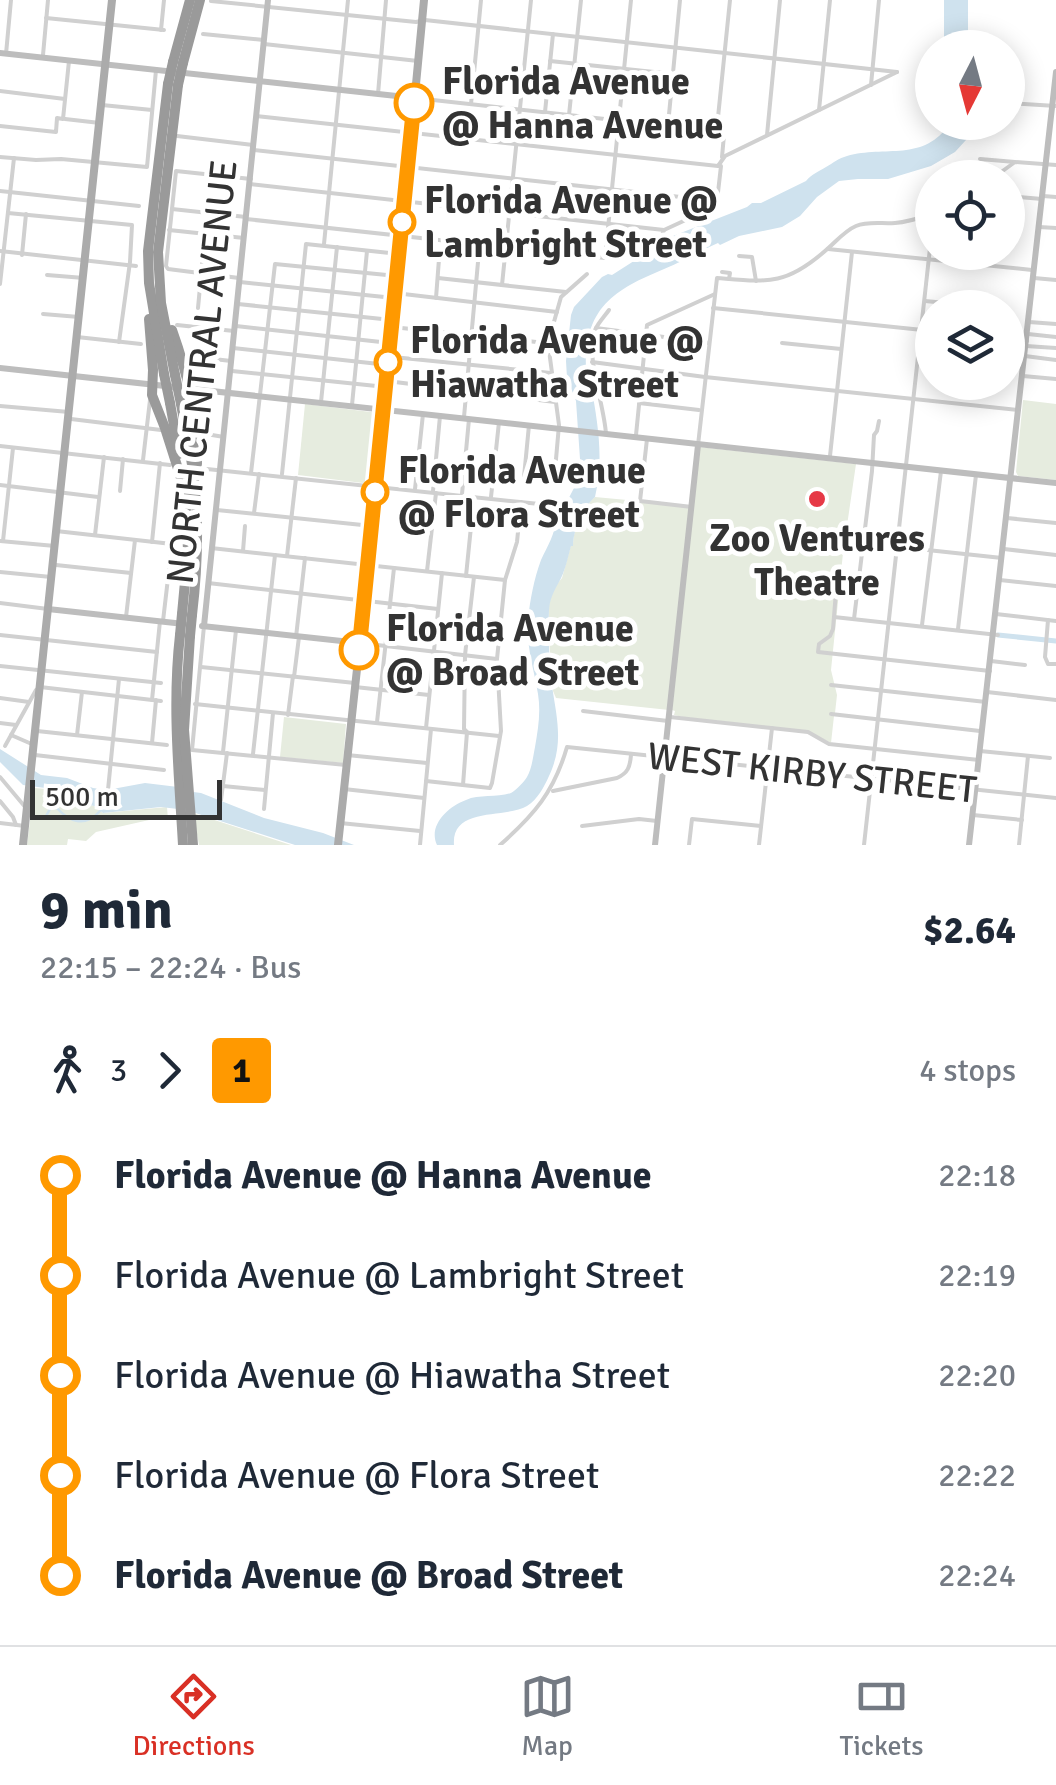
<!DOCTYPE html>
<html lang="en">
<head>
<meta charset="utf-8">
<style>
	body { margin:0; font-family:Signika,sans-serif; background:#f6f6f7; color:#1f2937; height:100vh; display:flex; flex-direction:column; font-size:38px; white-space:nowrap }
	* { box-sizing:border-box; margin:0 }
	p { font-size:32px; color:#747a83 }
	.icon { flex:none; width:55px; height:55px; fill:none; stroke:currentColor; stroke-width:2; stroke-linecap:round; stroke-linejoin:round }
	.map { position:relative; height:845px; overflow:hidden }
	.drawer { display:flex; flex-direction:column; background:#fff; flex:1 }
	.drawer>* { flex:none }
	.badge { padding:0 20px; border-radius:8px; font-size:35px; line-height:65px }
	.needle { width:65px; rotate:186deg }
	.controls { position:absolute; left:915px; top:30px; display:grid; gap:20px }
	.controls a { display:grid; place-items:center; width:110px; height:110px; border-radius:50%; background:#fff; box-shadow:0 5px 25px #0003; font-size:50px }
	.scale { position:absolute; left:30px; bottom:25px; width:192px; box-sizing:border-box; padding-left:10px; border:5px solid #333; border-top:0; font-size:28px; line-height:35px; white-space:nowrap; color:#333; -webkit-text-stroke:8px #fff; paint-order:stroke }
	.map>.badge { position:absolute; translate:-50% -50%; box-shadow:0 0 0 5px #fff }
	.legs { display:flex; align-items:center; gap:15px; height:110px; padding:0 40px; font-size:32px }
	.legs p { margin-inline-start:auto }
	.headline { display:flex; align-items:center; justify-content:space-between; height:170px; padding:0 40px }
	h1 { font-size:55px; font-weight:700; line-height:75px }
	ul { padding:0 40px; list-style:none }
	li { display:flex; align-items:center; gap:35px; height:100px; font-size:38px }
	li i { display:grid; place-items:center; width:15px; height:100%; margin:0 12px; background:currentColor }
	li i::after { content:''; width:25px; height:25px; margin:-12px; border:8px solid; border-radius:50%; background:#fff }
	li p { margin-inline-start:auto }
	li:first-child i { background:linear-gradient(#0000 50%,currentColor 0) }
	li:last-child i { background:linear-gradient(currentColor 50%,#0000 0) }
	.tabs { display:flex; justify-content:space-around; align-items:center; height:140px; border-top:2px solid #e0e1e3; background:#fff; font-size:28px; color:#747a83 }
	.tabs a { display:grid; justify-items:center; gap:5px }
	.tabs .selected { color:#d93025 }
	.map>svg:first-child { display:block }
</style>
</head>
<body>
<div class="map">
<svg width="1056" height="845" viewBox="0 0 1056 845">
	<rect width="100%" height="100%" fill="#fff"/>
	<g fill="#e6ecdf">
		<polygon points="1023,400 1056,404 1056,480 1018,476 1016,472"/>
		<polygon points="305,404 379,413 374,480 371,484 298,475"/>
		<polygon points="699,447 856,464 843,553 831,670 837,695 835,713 830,713 830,716 834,716 831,743 808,731 683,717 674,715 675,711 672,710"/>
		<path d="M 595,497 L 691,506 L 669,710 L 556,698 L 553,691 L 549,639 L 549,605 L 553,589 L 562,578 L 571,545 L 573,545 C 573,529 583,506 595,497 Z"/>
		<polygon points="284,717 346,724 343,763 280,757"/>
		<polygon points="34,788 60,790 76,802 94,806 103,813 167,807 168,820 158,818 96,832 86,841 68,839 67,845 27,845"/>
		<polygon points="193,813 291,845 199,845"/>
	</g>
	<g fill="#cfe2ee">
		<rect x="944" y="0" width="24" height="47"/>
		<path d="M 950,123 L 973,123 L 966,140 L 955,152 L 931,166 L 888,179 L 858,179 L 839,181 L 817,197 L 800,216 L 782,227 L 739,236 L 720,245 L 718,243 C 706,248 694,255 682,261 C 639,281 593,292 587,347 C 585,359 585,375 591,385 C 598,424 604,459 595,497 C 583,507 573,530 573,546 L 571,546 C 568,557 565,572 559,582 C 554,591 550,598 549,610 C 548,635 549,661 552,686 C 557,719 564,744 549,776 C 544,787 538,799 527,806 C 506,819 451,806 454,845 L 437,845 C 428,826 447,807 466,800 C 479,794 498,798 511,793 C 516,790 524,782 527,777 C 532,768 533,757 535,747 C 538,730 541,712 538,694 C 534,669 526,647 528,620 C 530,600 534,579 541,560 C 548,545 555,535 556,518 L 561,513 L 574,488 L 580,459 L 576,401 L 567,378 L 566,361 L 571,315 L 574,307 L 602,277 L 608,274 L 612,275 L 673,236 L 747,207 L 752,203 L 761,203 L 806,181 C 812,174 818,172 826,167 C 833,163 839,158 847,156 C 885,145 924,163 950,123 Z"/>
		<polygon points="0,749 41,775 67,778 93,788 107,790 145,783 178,787 178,790 201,793 264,818 323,833 354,845 295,845 186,810 161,807 103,813 94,806 76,802 60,790 23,785 0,762"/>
	</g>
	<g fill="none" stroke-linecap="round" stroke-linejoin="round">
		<path stroke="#cfe2ee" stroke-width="2.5" d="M 46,816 L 50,809 L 56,807 C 69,822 85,828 100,811"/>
		<polyline stroke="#cfe2ee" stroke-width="5" points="998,635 1056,641"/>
		<g stroke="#d0d0d0" stroke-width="4">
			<polyline points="211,1 416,22 425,20 897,72"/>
			<polyline points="46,18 164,30"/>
			<polyline points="161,30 164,0"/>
			<polyline points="203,34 264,40"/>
			<polyline points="264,44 418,61"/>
			<polyline points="6,54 11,0"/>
			<polyline points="43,55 48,0"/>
			<polyline points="550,61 673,74"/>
			<polyline points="871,85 879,0"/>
			<polyline points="0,91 65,99"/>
			<polyline points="378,94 386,0"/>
			<polyline points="415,98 722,132"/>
			<polyline points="1008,103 1056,106"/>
			<polyline points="471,104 481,0"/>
			<polyline points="102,105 152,110"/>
			<polyline points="819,110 830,0"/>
			<polyline points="545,112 553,34"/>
			<polyline points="569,115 581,0"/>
			<polyline points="256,116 718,166 725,156 897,72"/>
			<polyline points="65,119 100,123"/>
			<polyline points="668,125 680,0"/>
			<polyline points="0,126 56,132 57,118 63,119 69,61"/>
			<polyline points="767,135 780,0"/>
			<polyline points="177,136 253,145"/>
			<polyline points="253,150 717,201"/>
			<polyline points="0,157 36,160 61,159 147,167 156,70"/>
			<polyline points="722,157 724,135 717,127 730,0"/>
			<polyline points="980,159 1015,162"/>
			<polyline points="993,178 1015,162 1056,165"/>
			<polyline points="250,184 664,230"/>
			<polyline points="924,190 932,209"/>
			<polyline points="0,191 139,206"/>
			<polyline points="1008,196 1042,199"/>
			<polyline points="1043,196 1056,197"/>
			<polyline points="717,201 721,166"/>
			<polyline points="172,209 246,217"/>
			<polyline points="8,213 132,225 130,262 119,342"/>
			<polyline points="246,219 605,258 631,0"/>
			<polyline points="1039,227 1056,228"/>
			<polyline points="169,230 244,238"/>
			<polyline points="324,244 348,0"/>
			<polyline points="828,249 1032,270"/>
			<polyline points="0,251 136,266"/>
			<polyline points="22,255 26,214"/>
			<polyline points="632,256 660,240 664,230 716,206 717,201"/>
			<polyline points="739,256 752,257 756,281"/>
			<polyline points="722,272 730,273 729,279"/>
			<polyline points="47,275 84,278"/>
			<polyline points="239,278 168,269 166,266 176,171 251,179"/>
			<polyline points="438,278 566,292"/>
			<polyline points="1034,278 1056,280"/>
			<polyline points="240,282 394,298"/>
			<polyline points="0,284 14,158"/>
			<polyline points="502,285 531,0"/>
			<polyline points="395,293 557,312"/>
			<polyline points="436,298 439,259"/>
			<polyline points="925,301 978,306"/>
			<polyline points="238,304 392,320"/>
			<polyline points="198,308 205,234"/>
			<polyline points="713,308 932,331"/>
			<polyline points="43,314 79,317"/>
			<polyline points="1029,322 1056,324"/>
			<polyline points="177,325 234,331"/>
			<polyline points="236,326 390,343"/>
			<polyline points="392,327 546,343"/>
			<polyline points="596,328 709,343"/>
			<polyline points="1028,334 1056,337"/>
			<polyline points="77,337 141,344"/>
			<polyline points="1008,339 1027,341"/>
			<polyline points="782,343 841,349"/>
			<polyline points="1026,346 1056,348"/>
			<polyline points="233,348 388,365"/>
			<polyline points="188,356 231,361"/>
			<polyline points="1025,356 1056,360"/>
			<polyline points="393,357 551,373"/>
			<polyline points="592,362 705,377 1019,410"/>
			<polyline points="232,371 386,387"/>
			<polyline points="1023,376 1056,379"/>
			<polyline points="387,381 555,402"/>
			<polyline points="321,402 337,247"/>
			<polyline points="639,403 699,410"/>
			<polyline points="352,405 367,251"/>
			<polyline points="0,406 69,412"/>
			<polyline points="464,417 478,262"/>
			<polyline points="71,419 161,430"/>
			<polyline points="206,434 224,437"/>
			<path d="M 606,434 C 604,403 585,357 595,330 C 598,323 604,317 609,310"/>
			<polyline points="636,435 647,325 715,294"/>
			<polyline points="647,439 640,501 692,507"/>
			<path d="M 698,445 L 717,278 C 767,282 785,286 825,251 C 835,243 844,231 856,226 C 868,221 882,224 895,223 C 908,222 920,218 932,214"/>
			<polyline points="0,446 170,465"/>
			<polyline points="830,456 852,252"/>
			<polyline points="143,460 150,400"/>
			<polyline points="207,469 549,505"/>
			<polyline points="251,473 275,264 397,276"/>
			<polyline points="282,474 306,244 399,254"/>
			<polyline points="524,477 529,425"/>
			<polyline points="554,482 559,425 548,343 561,297 587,274"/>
			<polyline points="0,485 98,497"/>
			<polyline points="415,489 423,414"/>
			<polyline points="120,491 123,459"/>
			<polyline points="433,491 440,416"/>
			<polyline points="462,494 469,419"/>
			<polyline points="491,497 499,422"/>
			<polyline points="217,510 372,526"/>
			<polyline points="254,513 259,474"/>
			<polyline points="1007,518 1056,523"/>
			<polyline points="56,531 172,544 163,621"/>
			<polyline points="95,535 104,457"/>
			<polyline points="0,541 55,546"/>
			<polyline points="3,541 13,448"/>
			<polyline points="152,542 160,463"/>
			<polyline points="862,543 1002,558"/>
			<polyline points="211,548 505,580"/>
			<polyline points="1004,549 1056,555"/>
			<polyline points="243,551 245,526"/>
			<polyline points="287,556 296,478"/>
			<polyline points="56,565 131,573"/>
			<polyline points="427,571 436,493"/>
			<polyline points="0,572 51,577"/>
			<polyline points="466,576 474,497"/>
			<polyline points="837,579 833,629 830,636 819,644 818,652 990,671"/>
			<polyline points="1000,580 1056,586"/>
			<polyline points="208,583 438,609"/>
			<polyline points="0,603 48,609"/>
			<polyline points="996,614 1056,621"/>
			<polyline points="126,617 135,540"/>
			<polyline points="834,617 998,635"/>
			<polyline points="854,619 872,471 874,435 877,431 879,421"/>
			<polyline points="1048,620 1045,657 1048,664 1056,664"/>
			<polyline points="922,625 941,471"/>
			<polyline points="204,626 192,750 346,765"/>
			<polyline points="958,629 976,475"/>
			<polyline points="0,635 157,652"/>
			<polyline points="296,637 305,558"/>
			<polyline points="360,643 497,659"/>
			<polyline points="991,661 1025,665"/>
			<polyline points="0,666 161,683"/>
			<polyline points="201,667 355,683"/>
			<polyline points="294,677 299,637"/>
			<polyline points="831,685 986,702"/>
			<polyline points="355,687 429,695"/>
			<polyline points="987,692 1056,700"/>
			<polyline points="0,698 29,702"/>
			<polyline points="152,700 160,621"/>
			<polyline points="195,704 499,736"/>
			<polyline points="583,711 668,721"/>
			<polyline points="831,714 980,731"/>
			<polyline points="288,715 293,676"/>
			<polyline points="670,717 808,732 829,744 979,760"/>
			<polyline points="377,722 394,568"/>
			<polyline points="0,723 16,725"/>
			<polyline points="426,728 442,573"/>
			<polyline points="37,731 167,745"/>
			<polyline points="11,735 34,745"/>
			<polyline points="77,735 82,692"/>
			<polyline points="152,743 156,700"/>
			<polyline points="5,746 36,690 40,687 161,701"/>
			<polyline points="980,751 1050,758"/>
			<polyline points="223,752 236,630"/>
			<polyline points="253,754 275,555"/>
			<polyline points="35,755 164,770"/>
			<polyline points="347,755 427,763"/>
			<polyline points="0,777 26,808"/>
			<polyline points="426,781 490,788 492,783 501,731 497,659 505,580 517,542 521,502"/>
			<polyline points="463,785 467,732 464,729 465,655 474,577"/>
			<polyline points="223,786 265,790"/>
			<polyline points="344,789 424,798"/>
			<polyline points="108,790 119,679"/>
			<path d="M 553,791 L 617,778 C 628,773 630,767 631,755"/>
			<polyline points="221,800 227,753"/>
			<polyline points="0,801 13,817 16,825"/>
			<polyline points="264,809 273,713"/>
			<polyline points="973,815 1022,820"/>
			<polyline points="0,823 25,826"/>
			<polyline points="340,823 420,831"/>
			<polyline points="582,826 639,819 657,821"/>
			<polyline points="420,845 431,729"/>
			<path d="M 500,845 C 534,815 554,792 567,747 L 1056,798"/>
			<polyline points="689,845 692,819 761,826"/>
			<polyline points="759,845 772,728"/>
			<polyline points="864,845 932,230"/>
			<polyline points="1019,845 1028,756"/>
		</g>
		<g stroke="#bdbdbd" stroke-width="6">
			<polyline points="0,53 415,98"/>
			<polyline points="0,368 1056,483"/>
			<polyline points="48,609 184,624"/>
			<polyline points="202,626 360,643"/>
			<polyline points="204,626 268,0"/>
			<polyline points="655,845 698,445"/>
			<polyline points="969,845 1056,72"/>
		</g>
		<g stroke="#ababab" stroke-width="8">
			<polyline points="23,845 112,0"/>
			<polyline points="338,845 385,410 424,0"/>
		</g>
		<g stroke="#9a9a9a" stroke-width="10">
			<polyline points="173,62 190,0"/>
			<polyline points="183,63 200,0"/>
			<polyline points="149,319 153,370 152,395 165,428 186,494"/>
			<path d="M 172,330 C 188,375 198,417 197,464"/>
			<polyline points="164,374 149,283 148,251 168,84"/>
			<polyline points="175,375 161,303 158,252 178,85"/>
			<polyline points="170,403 179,454"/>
			<path d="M 181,404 C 186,433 193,461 195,490 C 199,532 197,573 192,615"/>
			<polyline points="182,614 188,550 185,490"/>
			<path d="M 180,635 C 172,705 179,774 183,845"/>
			<polyline points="190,636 184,730 193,845"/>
		</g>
		<g stroke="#9a9a9a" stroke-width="10">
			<polyline points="168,84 173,62"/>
			<polyline points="178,85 183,63"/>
			<polyline points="164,374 170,403"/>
			<polyline points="175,375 181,404"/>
			<polyline points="180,635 182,614"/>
			<polyline points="190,636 192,615"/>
		</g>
	</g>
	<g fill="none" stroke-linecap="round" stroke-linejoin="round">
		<g stroke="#fff" stroke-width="22">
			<polyline id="line-1" points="359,650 414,103"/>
		</g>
		<use href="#line-1" stroke="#f90" stroke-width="15"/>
	</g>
	<g fill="#fff" stroke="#f90" stroke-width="5">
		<circle cx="414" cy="103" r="18"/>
		<circle cx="402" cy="222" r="12"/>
		<circle cx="388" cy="362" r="12"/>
		<circle cx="375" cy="492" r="12"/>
		<circle cx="359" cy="650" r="18"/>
	</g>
	<circle fill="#e63946" stroke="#fff" stroke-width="4" cx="817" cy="499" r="10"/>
	<g text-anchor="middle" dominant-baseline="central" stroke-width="10" stroke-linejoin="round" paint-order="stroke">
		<g font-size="38" font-weight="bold" fill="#333" stroke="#fff" text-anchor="start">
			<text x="442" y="81">Florida Avenue<tspan x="442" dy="44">@ Hanna Avenue</tspan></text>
			<text x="424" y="200">Florida Avenue @<tspan x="424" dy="44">Lambright Street</tspan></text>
			<text x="410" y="340">Florida Avenue @<tspan x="410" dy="44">Hiawatha Street</tspan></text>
			<text x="398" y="470">Florida Avenue<tspan x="398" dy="44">@ Flora Street</tspan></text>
			<text x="386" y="628">Florida Avenue<tspan x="386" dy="44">@ Broad Street</tspan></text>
		</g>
		<g font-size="38" fill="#333" stroke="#fff">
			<text transform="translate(202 372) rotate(-84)">NORTH CENTRAL AVENUE</text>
			<text transform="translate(812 773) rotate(6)">WEST KIRBY STREET</text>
		</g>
		<g font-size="38" font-weight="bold" fill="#333" stroke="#fff">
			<text x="817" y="538">Zoo Ventures<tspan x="817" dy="44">Theatre</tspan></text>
		</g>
	</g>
</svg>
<div class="controls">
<a><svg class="needle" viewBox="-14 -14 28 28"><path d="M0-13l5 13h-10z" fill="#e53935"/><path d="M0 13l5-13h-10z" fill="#747a83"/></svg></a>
<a><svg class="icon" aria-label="locate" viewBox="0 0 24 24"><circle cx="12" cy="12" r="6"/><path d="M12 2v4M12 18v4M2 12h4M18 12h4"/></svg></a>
<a><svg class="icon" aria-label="layers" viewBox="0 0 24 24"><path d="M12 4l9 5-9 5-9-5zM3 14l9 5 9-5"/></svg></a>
</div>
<div class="scale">500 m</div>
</div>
<section class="drawer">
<div class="headline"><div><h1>9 min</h1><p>22:15 – 22:24 · Bus</p></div><b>$2.64</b></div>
<div class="legs"><svg class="icon" aria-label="walk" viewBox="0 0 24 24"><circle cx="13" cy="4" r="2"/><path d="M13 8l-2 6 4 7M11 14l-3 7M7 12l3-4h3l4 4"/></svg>3<svg class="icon" aria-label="forward" viewBox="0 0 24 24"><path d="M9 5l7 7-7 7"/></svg><b class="badge" style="background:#f90;color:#111">1</b><p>4 stops</p></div>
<ul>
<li><i style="color:#f90"></i><b>Florida Avenue @ Hanna Avenue</b><p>22:18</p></li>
<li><i style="color:#f90"></i><span>Florida Avenue @ Lambright Street</span><p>22:19</p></li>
<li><i style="color:#f90"></i><span>Florida Avenue @ Hiawatha Street</span><p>22:20</p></li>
<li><i style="color:#f90"></i><span>Florida Avenue @ Flora Street</span><p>22:22</p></li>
<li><i style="color:#f90"></i><b>Florida Avenue @ Broad Street</b><p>22:24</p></li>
</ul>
</section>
<nav class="tabs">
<a class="selected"><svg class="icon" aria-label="directions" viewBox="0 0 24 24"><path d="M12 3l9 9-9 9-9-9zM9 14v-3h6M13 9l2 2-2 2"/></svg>Directions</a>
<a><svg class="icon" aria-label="map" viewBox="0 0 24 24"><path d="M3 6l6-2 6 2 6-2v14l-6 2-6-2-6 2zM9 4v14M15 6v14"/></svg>Map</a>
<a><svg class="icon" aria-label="tickets" viewBox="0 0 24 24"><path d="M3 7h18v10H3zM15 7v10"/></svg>Tickets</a>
</nav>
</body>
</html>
